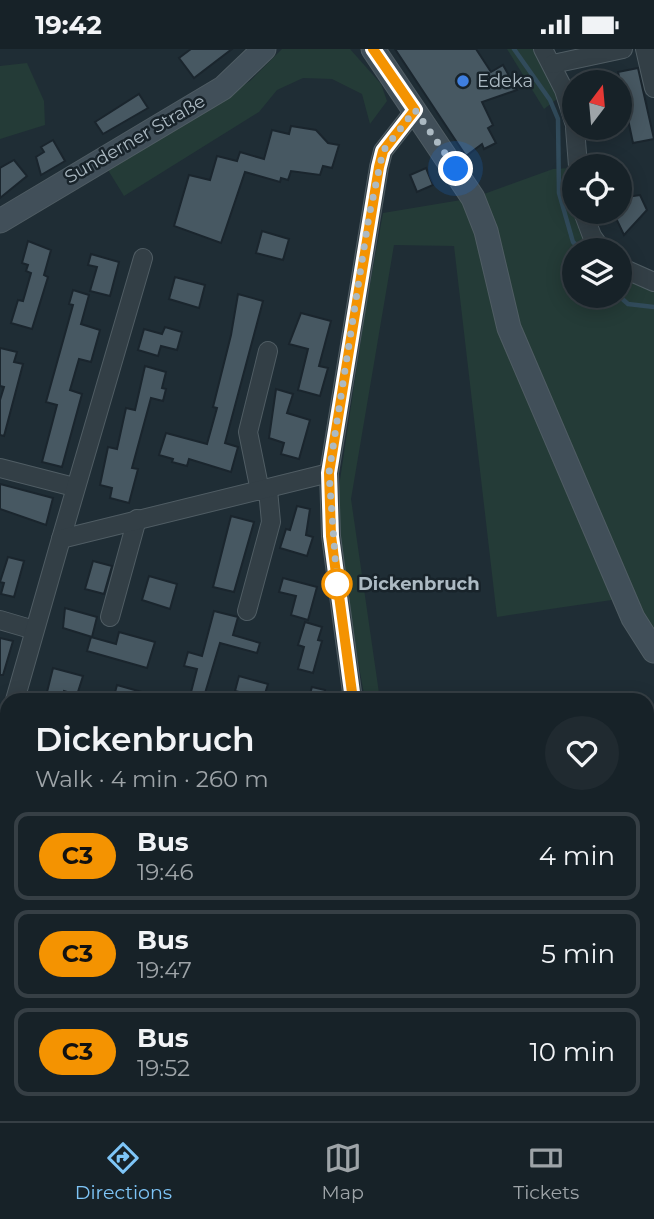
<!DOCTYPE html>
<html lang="en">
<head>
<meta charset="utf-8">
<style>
	body { margin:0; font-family:Montserrat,sans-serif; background:#202a30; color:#f1f3f6; height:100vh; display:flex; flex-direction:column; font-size:26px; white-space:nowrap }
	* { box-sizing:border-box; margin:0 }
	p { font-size:23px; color:#9ea4a8 }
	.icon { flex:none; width:38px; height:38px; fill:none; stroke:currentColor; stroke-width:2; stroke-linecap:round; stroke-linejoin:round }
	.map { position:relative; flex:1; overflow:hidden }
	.drawer { position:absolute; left:0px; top:644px; width:654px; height:429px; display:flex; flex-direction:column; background:#172228; border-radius:21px 21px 0 0; box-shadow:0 4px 18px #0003,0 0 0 2px #363f45 }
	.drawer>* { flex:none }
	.badge { padding:0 14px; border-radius:23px; font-size:24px; line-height:46px }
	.needle { width:46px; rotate:16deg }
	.fabs { position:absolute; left:562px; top:21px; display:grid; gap:14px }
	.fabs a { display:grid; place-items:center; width:70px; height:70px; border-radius:50%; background:#172228; box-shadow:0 4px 18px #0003,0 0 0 2px #363f45; font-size:35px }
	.you { position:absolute; width:35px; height:35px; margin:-18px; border:5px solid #fff; border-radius:50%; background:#1a73e8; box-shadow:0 0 0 10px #1a73e833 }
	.map>.badge { position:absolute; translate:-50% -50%; box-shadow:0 0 0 4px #fff }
	.round { display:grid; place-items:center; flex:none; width:74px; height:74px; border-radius:37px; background:#202a30 }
	.head { display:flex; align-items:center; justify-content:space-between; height:119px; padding:0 35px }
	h1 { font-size:33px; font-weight:600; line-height:52px }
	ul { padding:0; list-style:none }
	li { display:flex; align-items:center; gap:21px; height:88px; margin:0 14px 10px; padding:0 21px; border:4px solid #363f45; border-radius:14px }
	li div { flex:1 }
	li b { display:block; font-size:26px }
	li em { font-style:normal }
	li .badge { min-width:77px; font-weight:700; text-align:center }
	.status { display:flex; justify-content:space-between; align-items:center; height:49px; padding:0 35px; background:#172228; direction:ltr }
	.status svg { height:19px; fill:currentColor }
	.tab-bar { display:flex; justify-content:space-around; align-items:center; height:98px; border-top:2px solid #363f45; background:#172228; font-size:19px; color:#9ea4a8 }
	.tab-bar a { display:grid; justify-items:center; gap:4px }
	.tab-bar .selected { color:#7ec5f7 }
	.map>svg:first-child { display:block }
</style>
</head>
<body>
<div class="status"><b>19:42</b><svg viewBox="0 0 49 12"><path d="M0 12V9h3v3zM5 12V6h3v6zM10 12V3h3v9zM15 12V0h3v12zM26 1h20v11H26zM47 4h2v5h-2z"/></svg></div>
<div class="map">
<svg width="654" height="1072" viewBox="0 0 654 1072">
	<rect width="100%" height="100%" fill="#1f2d35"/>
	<g fill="#243b37">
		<polygon points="282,0 350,0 381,35 387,52 370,75 362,45 332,30 303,29 277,41 259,63 124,147 108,121 250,32"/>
		<polygon points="507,0 533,0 561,47 544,60"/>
		<polygon points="27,14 44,52 45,76 0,90 0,17"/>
		<polygon points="571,119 574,163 595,201 574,201 574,247 620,247 620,226 654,239 654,582 632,548 497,568 454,197 394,196 351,450 380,651 365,651 344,534 337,451 365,263 383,164 473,149 553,120"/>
		<polygon points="82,1066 132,1066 134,1072 82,1072"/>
	</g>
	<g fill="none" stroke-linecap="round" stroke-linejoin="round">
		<g stroke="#314b5b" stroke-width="4.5">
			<polyline points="514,0 550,51 558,70 559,144 573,193 582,201"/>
			<polyline points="619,247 628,255 654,258"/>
		</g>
	</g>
	<g fill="#475862" stroke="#1a252d" stroke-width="2">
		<polygon points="191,0 232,0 194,29 179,9"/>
		<polygon points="395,0 476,0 491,23 503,16 517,41 482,53 493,76 488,79 496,94 484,100 482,95 466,107"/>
		<polygon points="638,19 654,90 633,94 618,23"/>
		<polygon points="139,45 148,59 103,85 95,73"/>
		<polygon points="291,77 316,81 328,94 339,96 332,119 323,117 320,126 291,122 288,131 281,129 280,133 245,123 221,194 174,177 189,126 210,131 217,107 237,112 240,103 264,110 272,81 289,85"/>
		<polygon points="53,91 65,112 41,126 36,108 44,103 41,98"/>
		<polygon points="14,111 27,127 0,149 0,119"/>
		<polygon points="426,119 433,136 417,143 410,126"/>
		<polygon points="640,146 647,161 624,186 613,163 620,163 620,149"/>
		<polygon points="262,182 289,190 283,211 256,204"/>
		<polygon points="28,192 51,201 44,226 48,228 32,280 11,274 18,251 23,252 31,224 26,222 28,216 22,214"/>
		<polygon points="91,205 119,213 110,247 90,242 97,218 88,216"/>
		<polygon points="175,228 205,236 199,259 169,250"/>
		<polygon points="73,241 89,246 81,275 100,281 91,313 79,310 70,341 82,345 62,418 42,413 57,356 46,353 73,256 69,255"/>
		<polygon points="238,245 263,252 225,394 238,398 231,423 189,410 187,417 172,413 173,410 159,406 166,384 207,395 217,359 213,358 231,286"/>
		<polygon points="301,264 331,272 319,317 328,319 320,347 298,341 308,300 289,295"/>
		<polygon points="165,278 182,283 177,301 161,297 158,307 138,301 144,280 162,285"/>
		<polygon points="0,299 17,303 14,313 23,315 4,387 0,386 0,351 4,338 0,337"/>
		<polygon points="145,317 166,323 162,339 166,340 163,352 151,349 132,419 138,420 129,454 110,449 112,439 100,436 108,398 117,400 126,359 135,361"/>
		<polygon points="276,340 293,345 287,364 310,371 299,410 281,405 284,394 269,389"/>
		<polygon points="0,435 53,449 46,476 0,460"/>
		<polygon points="297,457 310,460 306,486 313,488 307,507 280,499 286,480 290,481"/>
		<polygon points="231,467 254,473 234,543 213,538"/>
		<polygon points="8,508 24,512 14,548 1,545 4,534 0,533"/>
		<polygon points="93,512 112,517 104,545 85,540"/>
		<polygon points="149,527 177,535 170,560 142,551"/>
		<polygon points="283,529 317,538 308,571 291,566 296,547 279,543"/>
		<polygon points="65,559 97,568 92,588 63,579"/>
		<polygon points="214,562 238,568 233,586 260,594 257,604 220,594 203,651 189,651 197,620 184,617 188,603 202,607"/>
		<polygon points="305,573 322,578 318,591 322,592 313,624 298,620 304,598 298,596"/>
		<polygon points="119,583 155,593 147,619 87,602 91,588 116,595"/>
		<polygon points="0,589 13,592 3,626 0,626"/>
		<polygon points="53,619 83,627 77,646 64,642 62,648 47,643"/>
		<polygon points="239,627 268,635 263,651 246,651 247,645 235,642"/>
		<polygon points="117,636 156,647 156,651 113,651"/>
		<polygon points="312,638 325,641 322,651 308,651"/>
	</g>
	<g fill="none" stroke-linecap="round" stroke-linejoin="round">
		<g stroke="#505d64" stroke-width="20">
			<g id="street">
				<polyline points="543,0 564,41 574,73"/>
				<polyline points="645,0 654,39"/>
				<polyline points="553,15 623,0"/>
				<polyline points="575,79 578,117"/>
				<polyline points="583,163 592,187 602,201"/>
				<polyline points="620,218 654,233"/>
				<polyline points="0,419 74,438"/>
				<polyline points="260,442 248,383 268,302"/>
				<polyline points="61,490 143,209"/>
				<polyline points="247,562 271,473 268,441"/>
				<polyline points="110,568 137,470"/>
				<polyline points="0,571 34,581"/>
				<polyline points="15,651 61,490 329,424"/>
				<polyline points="353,651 331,487 329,424 379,118 383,102 415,61"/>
				<polyline points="0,703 7,678"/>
				<polyline points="0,867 7,865"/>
				<polyline points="74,1066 75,1072"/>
				<polyline points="201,1066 203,1072"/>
				<polyline points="328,1066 329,1072"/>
				<polyline points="455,1066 457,1072"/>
			</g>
		</g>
		<g stroke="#505d64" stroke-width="25">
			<g id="secondary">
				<polyline points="373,0 473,149 486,182 509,279 633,569 654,602"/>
				<polyline points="0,172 223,39 264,0"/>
			</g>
		</g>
		<use href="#street" stroke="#333f46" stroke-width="18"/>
		<use href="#secondary" stroke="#414f59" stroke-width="23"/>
	</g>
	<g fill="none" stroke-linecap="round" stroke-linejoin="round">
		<g stroke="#fff" stroke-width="16">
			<polyline id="line" points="353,651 331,487 329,424 379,118 383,102 415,61 373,0"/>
		</g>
		<use href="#line" stroke="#f49301" stroke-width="10"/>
		<polyline stroke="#acbac3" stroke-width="7" stroke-dasharray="0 12.6" points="337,535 329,424 369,167 383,102 415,61 456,120"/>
	</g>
	<circle fill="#3f7fe0" stroke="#18232a" stroke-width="2.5" cx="463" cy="32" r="7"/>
	<circle fill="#fff" stroke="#f49301" stroke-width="3.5" cx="337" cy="535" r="14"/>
	<g text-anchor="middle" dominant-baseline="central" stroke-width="5" stroke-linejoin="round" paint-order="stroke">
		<g font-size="18" fill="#acbac3" stroke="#18232a" text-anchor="start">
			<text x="477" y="32">Edeka</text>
		</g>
		<g font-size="18" fill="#acbac3" stroke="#18232a">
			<text transform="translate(135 90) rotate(-30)">Sunderner Straße</text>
		</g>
		<g font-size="18" font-weight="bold" fill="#acbac3" stroke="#18232a" text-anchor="start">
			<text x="358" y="535">Dickenbruch</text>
		</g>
	</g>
</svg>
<div class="fabs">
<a><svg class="needle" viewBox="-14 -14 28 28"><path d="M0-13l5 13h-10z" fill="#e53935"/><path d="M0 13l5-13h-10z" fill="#9ea4a8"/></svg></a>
<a><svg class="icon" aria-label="locate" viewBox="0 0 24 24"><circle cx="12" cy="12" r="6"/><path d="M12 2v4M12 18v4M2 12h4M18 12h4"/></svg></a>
<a><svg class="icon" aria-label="layers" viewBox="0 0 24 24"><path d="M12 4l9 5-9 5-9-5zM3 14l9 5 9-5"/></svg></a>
</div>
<div class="you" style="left:456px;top:120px"></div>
<section class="drawer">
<div class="head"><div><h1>Dickenbruch</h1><p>Walk · 4 min · 260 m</p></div><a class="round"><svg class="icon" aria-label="heart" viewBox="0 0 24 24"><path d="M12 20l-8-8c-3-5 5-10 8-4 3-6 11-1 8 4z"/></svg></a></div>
<ul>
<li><span class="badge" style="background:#f49301;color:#111">C3</span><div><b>Bus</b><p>19:46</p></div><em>4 min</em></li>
<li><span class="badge" style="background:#f49301;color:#111">C3</span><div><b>Bus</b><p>19:47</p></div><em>5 min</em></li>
<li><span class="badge" style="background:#f49301;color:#111">C3</span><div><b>Bus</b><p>19:52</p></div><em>10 min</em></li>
</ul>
</section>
</div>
<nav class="tab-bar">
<a class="selected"><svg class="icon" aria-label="directions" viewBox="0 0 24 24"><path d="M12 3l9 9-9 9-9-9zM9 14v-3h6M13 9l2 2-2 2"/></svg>Directions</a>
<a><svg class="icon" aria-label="map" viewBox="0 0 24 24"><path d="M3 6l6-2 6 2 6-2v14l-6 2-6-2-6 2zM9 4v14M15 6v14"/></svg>Map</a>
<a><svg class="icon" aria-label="tickets" viewBox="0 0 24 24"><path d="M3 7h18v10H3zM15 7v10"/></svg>Tickets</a>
</nav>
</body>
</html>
